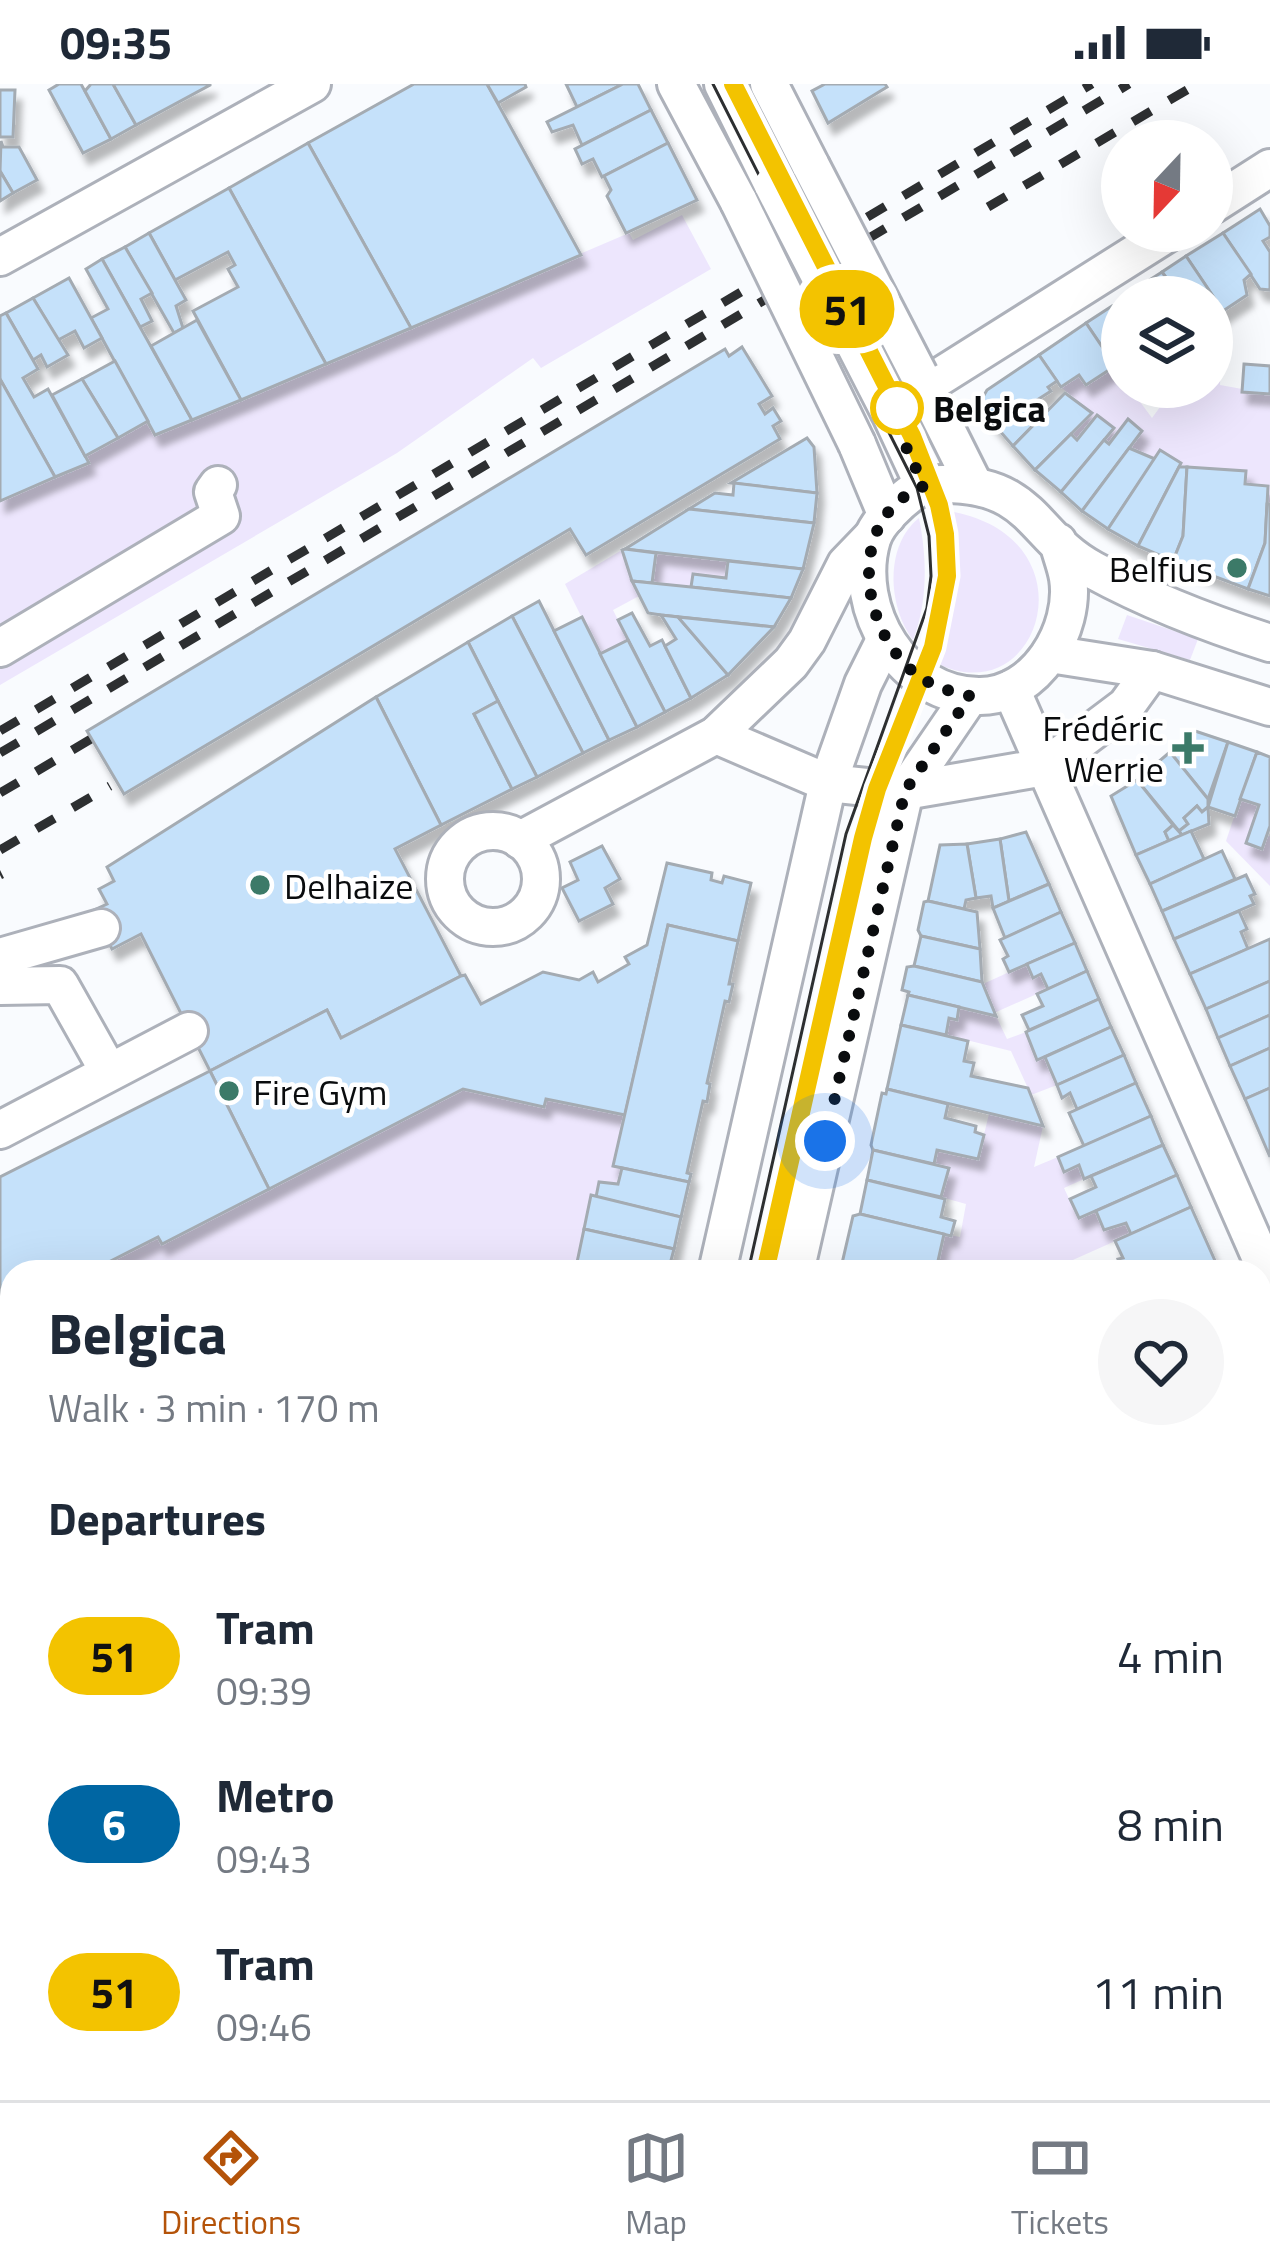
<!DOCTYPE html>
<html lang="en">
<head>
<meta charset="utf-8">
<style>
	body { margin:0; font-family:"Titillium Web",sans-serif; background:#f6f6f7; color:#1f2937; height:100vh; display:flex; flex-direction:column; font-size:45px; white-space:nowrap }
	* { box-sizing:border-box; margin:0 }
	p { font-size:39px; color:#747a83 }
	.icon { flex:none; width:66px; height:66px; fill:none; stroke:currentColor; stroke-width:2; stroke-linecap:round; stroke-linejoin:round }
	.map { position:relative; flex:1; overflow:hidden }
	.drawer { position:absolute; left:0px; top:1176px; width:1272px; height:840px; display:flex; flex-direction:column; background:#fff; border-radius:36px 36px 0 0; box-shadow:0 12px 48px #0002 }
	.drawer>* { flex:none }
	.badge { padding:0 24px; border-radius:39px; font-size:42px; line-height:78px }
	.needle { width:78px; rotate:202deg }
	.tools { position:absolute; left:1101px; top:36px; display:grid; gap:24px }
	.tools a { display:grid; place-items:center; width:132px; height:132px; border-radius:50%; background:#fff; box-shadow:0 12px 48px #0002; font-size:60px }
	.you { position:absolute; width:60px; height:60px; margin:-30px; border:9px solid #fff; border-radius:50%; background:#1a73e8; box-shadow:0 0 0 18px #1a73e833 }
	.map>.badge { position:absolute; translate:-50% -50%; box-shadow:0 0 0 6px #fff }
	h2 { padding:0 48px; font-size:45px; line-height:108px }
	.round { display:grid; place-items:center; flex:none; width:126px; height:126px; border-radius:63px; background:#f6f6f7 }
	.headline { display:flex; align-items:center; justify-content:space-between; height:204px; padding:0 48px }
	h1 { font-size:57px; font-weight:700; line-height:90px }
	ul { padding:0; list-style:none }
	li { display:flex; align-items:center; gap:36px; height:168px; padding:0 48px }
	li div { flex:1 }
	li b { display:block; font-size:45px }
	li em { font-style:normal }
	li .badge { min-width:132px; font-weight:700; text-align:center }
	.status { display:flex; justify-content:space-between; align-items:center; height:84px; padding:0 60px; background:#fff; direction:ltr }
	.status svg { height:33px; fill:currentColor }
	.tabs { display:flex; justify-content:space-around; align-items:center; height:168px; border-top:3px solid #e0e1e3; background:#fff; font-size:33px; color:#747a83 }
	.tabs a { display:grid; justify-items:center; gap:6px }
	.tabs .current { color:#b45309 }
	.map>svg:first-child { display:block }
</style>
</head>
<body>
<div class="status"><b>09:35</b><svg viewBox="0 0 49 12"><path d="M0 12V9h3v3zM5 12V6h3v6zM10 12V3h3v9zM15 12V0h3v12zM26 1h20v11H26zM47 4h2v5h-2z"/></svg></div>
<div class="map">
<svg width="1270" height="2016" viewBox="0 0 1270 2016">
	<defs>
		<filter id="shadow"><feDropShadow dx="6" dy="11" stdDeviation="3" flood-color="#0004"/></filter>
	</defs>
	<rect width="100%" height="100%" fill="#f9fbfe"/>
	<g fill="#ede6fd">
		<polygon points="682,131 711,185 541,284 533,274 397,369 0,601 0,417 88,379 85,372 148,337 156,351 629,149 633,156"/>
		<polygon points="1223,227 1220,301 1270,310 1270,420 1245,400 1245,387 1179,383 1180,379 1161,366 1155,375 1129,364 1128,336 1109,360 1104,356 1113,344 1097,331 1077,356 1071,350 1091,329 1061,303 1079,291 1087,301 1115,282 1122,292 1122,303 1129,303 1152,334 1171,308 1168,303 1212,303 1212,232"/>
		<path d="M 948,427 C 1097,451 1041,634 934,578 C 958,529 956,479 948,427 Z"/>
		<path d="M 919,434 C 927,474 928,517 913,556 C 888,523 884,462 919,434 Z"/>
		<polygon points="622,466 639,512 613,526 628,556 600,570 565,500"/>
		<polygon points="656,469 728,477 726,494 691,503 652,499"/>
		<polygon points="1127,531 1198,555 1190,576 1118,555"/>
		<polygon points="1240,715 1259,721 1246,759 1262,765 1267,751 1270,752 1270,802 1226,757"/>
		<polygon points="1027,880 1033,893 1041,890 1048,905 994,929 983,900"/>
		<polygon points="959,923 996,932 1007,955 1026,948 1037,975 1045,973 1057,1001 1031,1011 1011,967 946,951 949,934 957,935"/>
		<polygon points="463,1005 544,1023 546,1015 625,1031 613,1081 622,1084 618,1100 600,1098 596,1113 591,1112 575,1188 89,1188 158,1153 162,1159"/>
		<polygon points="989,1030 1043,1042 1034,1083 1058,1073 1064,1088 1079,1081 1084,1095 1064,1104 1078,1134 1096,1127 1104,1146 1126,1139 1131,1150 1046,1188 935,1188 942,1180 938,1177 944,1150 960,1153 966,1120 941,1113 949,1084 934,1080 937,1066 978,1075"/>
		<polygon points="0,1856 12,1856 12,2004 506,2004 503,2016 0,2016"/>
		<polygon points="742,2004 848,2004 828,2016 735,2016"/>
	</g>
	<g fill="#c5e1fa" stroke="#a4abb2" stroke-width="3" filter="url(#shadow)">
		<polygon points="59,0 81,0 111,55 83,69 49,6"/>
		<polygon points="91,0 113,0 136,41 111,55 85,7"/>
		<polygon points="113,0 210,0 210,1 136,41"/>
		<polygon points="414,0 487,0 581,171 411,244 308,59"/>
		<polygon points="487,0 525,0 526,3 498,19"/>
		<polygon points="566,0 623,0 577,23"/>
		<polygon points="623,0 638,0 651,26 582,61 573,41 552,48 547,38"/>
		<polygon points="825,0 885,0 887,3 828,39 812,7"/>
		<polygon points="0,6 15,6 13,53 0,53"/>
		<polygon points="651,26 668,59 602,93 593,75 582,80 575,65"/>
		<polygon points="1,57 3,63 19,63 37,96 13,109 0,87"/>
		<polygon points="308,59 411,244 326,280 229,104"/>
		<polygon points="668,59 697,116 626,149 607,112 611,106 604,92"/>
		<polygon points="0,87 13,109 0,117"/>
		<polygon points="229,104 326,280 241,316 193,227 238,203 228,185 235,181 228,168 175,196 149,149"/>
		<polygon points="1260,125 1270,142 1270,153 1263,157 1270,168 1270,206 1260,205 1223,149"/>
		<polygon points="149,149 186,216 176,222 183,244 174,249 125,163"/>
		<polygon points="1223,149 1251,190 1244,196 1247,211 1223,227 1186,172"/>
		<polygon points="125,163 152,209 141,215 152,237 140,243 102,175"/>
		<polygon points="1186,172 1223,227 1213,234 1212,213 1180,213 1162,188"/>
		<polygon points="102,175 140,243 192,336 155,351 91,234 108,225 86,185"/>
		<polygon points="1162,188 1180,213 1143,213 1137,204"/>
		<polygon points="69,194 102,254 84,264 75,247 58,256 33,214"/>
		<polygon points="33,214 68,271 47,283 41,271 33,276 6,229"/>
		<polygon points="1112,222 1122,236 1122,292 1086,239"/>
		<polygon points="6,229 38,285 23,294 34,313 48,305 89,379 55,393 0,295 0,232"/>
		<polygon points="197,236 241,316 192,336 151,262"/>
		<polygon points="1086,239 1115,282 1086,301 1079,291 1061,303 1039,271"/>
		<polygon points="742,263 772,312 759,320 765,330 773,324 781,337 773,342 780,355 586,471 570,445 124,710 87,647 725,265 729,272"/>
		<polygon points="1039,271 1057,297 1048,303 1051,307 1037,316 1047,327 1013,362 985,330 980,318 987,306"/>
		<polygon points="115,277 148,337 118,354 82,295"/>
		<polygon points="1244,280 1270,282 1270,310 1242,308"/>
		<polygon points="0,295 55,393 0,417"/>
		<polygon points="82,295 118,354 85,372 52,311"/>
		<polygon points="1065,309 1092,329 1035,386 1013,362"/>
		<polygon points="1097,331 1114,344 1061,408 1035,386 1071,350 1077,356"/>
		<polygon points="1128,335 1142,347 1082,427 1061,408 1104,356 1109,360"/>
		<polygon points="807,354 814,363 817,409 731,399"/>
		<polygon points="1129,364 1155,375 1108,445 1082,427"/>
		<polygon points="1160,366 1181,379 1138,462 1108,445"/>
		<polygon points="1179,383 1187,383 1183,452 1173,477 1138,462"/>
		<polygon points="1187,383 1246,387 1245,400 1268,402 1265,459 1248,505 1173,477 1183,452"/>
		<polygon points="734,399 817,409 814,439 689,425 715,409 733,411"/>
		<polygon points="1267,420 1270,420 1270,512 1248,505 1265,459"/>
		<polygon points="689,425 814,439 803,485 625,465"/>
		<polygon points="625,465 656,469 652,499 632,497 622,466"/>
		<polygon points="728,477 803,485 791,514 691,503 693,490 726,494"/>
		<polygon points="632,497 691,503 791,514 774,543 661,531 648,529"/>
		<polygon points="539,517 609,656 583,669 512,532"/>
		<polygon points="632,529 650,562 662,556 691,614 665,628 618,536"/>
		<polygon points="661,531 678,533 728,591 691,614 665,562 676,555"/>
		<polygon points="512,532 583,669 537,693 468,558"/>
		<polygon points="582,533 637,643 609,656 554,547"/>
		<polygon points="678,533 774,543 728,591"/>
		<polygon points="628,556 665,628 637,643 600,570"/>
		<polygon points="468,558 498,617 474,630 512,705 441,741 376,613"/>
		<polygon points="376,613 441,741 395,765 461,892 341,954 327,926 210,987 141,850 112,865 92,827 107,820 99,805 114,797 107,783"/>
		<polygon points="498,617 537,693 512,705 474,630"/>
		<polygon points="1192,646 1228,658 1208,715 1170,668"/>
		<polygon points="1228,658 1257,668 1235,732 1208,723"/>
		<polygon points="1170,668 1208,715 1208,723 1202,728 1197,722 1184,734 1188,740 1179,747 1137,696"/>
		<polygon points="1257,668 1270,673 1270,742 1262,765 1246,759 1259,721 1240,715"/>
		<polygon points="1137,696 1173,741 1165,748 1169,757 1136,771 1111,712"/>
		<polygon points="1197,722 1202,728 1208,723 1209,740 1182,751 1179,747 1188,740 1184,734"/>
		<polygon points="1173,741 1182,751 1169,757 1165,748"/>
		<polygon points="1191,747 1204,775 1150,800 1136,771"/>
		<polygon points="1026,748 1049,800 1009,817 1000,755"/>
		<polygon points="1000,755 1009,817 993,824 991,812 976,814 967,760"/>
		<polygon points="967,760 976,814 966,816 964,825 928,817 940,761"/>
		<polygon points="602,762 620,795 605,804 613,820 579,837 562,804 578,796 570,778"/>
		<polygon points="1222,767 1235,795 1162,827 1150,800"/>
		<polygon points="667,779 712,789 711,796 722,799 724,792 751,799 738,857 668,841 625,1031 546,1015 544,1023 463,1005 269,1105 210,987 327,926 341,954 461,892 465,891 481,920 543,888 579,896 593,888 598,898 629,880 625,873 647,861"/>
		<polygon points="1246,791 1255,810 1250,812 1254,820 1174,855 1162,827"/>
		<polygon points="1049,800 1061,828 1005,854 993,824"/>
		<polygon points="928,817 977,828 980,865 921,852 918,846 924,818"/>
		<polygon points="1239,827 1247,845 1241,848 1248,865 1190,890 1174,855"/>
		<polygon points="1061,828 1075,859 1009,888 1003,875 1008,872 1000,856"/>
		<polygon points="668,841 738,857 729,900 733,900 729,918 725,917 707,999 710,1000 707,1018 703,1017 687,1089 691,1090 689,1098 613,1082"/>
		<polygon points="921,852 980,865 982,898 914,882"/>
		<polygon points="1270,855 1270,897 1206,925 1190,890"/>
		<polygon points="1075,859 1087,887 1048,905 1041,890 1033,894 1027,880"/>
		<polygon points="914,882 982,898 996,932 908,911 909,908 902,906 907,883"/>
		<polygon points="1087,887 1099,915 1029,946 1022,931 1043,922 1037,910"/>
		<polygon points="1270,897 1270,931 1218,954 1206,925"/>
		<polygon points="908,911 959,923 957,936 949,934 946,951 901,941"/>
		<polygon points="1099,915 1111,943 1037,976 1026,948"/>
		<polygon points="1270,931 1270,964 1230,982 1218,954"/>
		<polygon points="901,941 968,957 964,977 974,979 971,992 1028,1004 1043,1042 887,1005"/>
		<polygon points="1111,943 1124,971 1057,1001 1045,973"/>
		<polygon points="1270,964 1270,1004 1245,1015 1230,982"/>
		<polygon points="1124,971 1136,999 1077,1025 1070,1009 1062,1014 1057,1001"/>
		<polygon points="210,987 269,1105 162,1160 158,1153 89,1188 12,1188 12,1595 0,1589 0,1093"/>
		<polygon points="1136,999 1151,1032 1084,1062 1069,1029"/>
		<polygon points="1270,1004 1270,1073 1245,1015"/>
		<polygon points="887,1005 948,1020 945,1034 976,1042 975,1048 984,1051 978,1075 937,1066 934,1080 873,1066 871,1061 882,1009 886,1010"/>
		<polygon points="1151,1032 1163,1061 1084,1095 1079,1081 1064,1088 1058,1073"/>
		<polygon points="1163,1061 1177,1091 1079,1134 1070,1115 1096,1103 1091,1092"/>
		<polygon points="873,1066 949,1084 941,1113 867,1096"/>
		<polygon points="622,1084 689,1098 681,1133 596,1113 599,1098 618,1100"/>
		<polygon points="1177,1091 1191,1123 1131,1150 1126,1139 1104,1146 1096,1127"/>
		<polygon points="867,1096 945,1115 941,1133 955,1137 951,1152 860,1130"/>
		<polygon points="591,1111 681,1133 674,1165 584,1145"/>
		<polygon points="1191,1123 1216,1179 1196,1188 1110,1188 1121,1183 1118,1175 1123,1174 1115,1157"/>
		<polygon points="860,1130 944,1150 938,1177 942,1179 941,1185 840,1188 853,1132"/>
		<polygon points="584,1145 674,1165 668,1188 575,1188"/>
		<polygon points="1270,1329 1270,1379 1260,1384 1260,1334"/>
		<polygon points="1270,1379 1270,1420 1260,1425 1260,1384"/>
		<polygon points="1270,1420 1270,1462 1260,1466 1260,1425"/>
		<polygon points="1270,1499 1270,1576 1260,1530 1260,1501"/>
		<polygon points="1260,1530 1270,1576 1270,1592 1260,1594"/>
		<polygon points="1270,1671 1270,1725 1269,1725 1260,1673"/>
		<polygon points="1260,1687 1268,1723 1260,1725"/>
		<polygon points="1270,1742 1270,1779 1260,1771 1260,1749"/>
		<polygon points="1260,1771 1270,1779 1270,1818 1260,1810"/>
		<polygon points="1260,1810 1270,1818 1268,1854 1260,1847"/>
		<polygon points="1268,1972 1270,1974 1270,2011 1260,2003 1260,1982"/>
		<polygon points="1260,2003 1270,2016 1232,2015 1241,2004"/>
		<polygon points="658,2004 720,2004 737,2008 735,2016 659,2016"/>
		<polygon points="848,2004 872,2004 873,2016 828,2016"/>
		<polygon points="945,2004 977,2004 978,2016 946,2016"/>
		<polygon points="977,2004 995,2004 996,2016 978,2016"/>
		<polygon points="1014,2004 1115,2004 1129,2016 1028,2016"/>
		<polygon points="1115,2004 1142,2004 1131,2016"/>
	</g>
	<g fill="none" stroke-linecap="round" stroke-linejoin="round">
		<g stroke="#adb1ba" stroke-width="42">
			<g id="minor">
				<polyline points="676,0 739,118"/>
				<polyline points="723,0 773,101"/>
				<polyline points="769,0 811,82"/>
				<polyline points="1212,121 1270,84"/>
				<polyline points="0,173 312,0"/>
				<polyline points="919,291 974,401"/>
				<polyline points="925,302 1171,147"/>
				<polyline points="890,329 924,402"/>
				<polyline points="857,360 887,432"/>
				<path d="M 1058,458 C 1061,470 1066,482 1068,494 C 1076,545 1036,612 980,612 C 903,613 851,525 872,455 C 878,437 899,418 914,407 C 924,399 936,400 949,400 C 1035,402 1033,454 1093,486 C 1148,516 1210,540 1270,559"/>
				<polyline points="0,564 221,432 213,408 218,401"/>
				<polyline points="1050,570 1152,586 1270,623"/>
				<polyline points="1011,605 1270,1195"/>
				<polyline points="716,651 828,699 905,707 1045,683 1126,622 1152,586"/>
				<circle cx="493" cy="795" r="48"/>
				<polyline points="520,756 716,651 791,579 807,557 846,480 872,453"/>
				<polyline points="0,873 101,844"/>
				<polyline points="0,902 60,901 109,988"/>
				<polyline points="0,1046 189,947"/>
				<polyline points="717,1188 828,699 863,600 885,556"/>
				<polyline points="795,1188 905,707 970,612"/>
				<polyline points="1260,1321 1270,1317"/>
				<polyline points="1260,1634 1270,1632"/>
				<polyline points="0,1680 0,1686"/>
				<polyline points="0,1815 12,1814"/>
				<polyline points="1260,1922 1270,1910"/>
				<polyline points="530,2016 532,2004"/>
				<polyline points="610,2016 612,2004"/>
				<polyline points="1181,2016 1191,2004"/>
			</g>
		</g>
		<use href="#minor" stroke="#fff" stroke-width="36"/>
		<g stroke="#2d2f31" stroke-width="3">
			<polyline points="713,0 917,404 929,452 931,492 927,524 846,750 748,1188"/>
			<polyline points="733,0 912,352 929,392"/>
			<polyline points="578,2016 581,2004"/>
		</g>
		<g stroke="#2d2f31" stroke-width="9" stroke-dasharray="21 21" stroke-linecap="butt">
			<polyline points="988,123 1197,0"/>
			<polyline points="0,647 1092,0"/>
			<polyline points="0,669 1129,0"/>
			<polyline points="0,709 91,655"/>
			<polyline points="0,766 110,702"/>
			<polyline points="0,791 2,790"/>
		</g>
		<g stroke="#adb1ba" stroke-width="42" stroke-linecap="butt">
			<g id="minor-bridge">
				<polyline points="811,82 919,291"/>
				<polyline points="773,101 890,329"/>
				<polyline points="739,118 857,360"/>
			</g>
		</g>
		<use href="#minor-bridge" stroke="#fff" stroke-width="36"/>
	</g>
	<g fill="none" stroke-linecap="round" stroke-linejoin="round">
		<g stroke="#fff" stroke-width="27">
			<polyline id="line" points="733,0 912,352 939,421 945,450 947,492 933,563 877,705 863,754 765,1188"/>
		</g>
		<use href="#line" stroke="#f3c300" stroke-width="18"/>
		<path stroke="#0a0c0e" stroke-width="12" stroke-dasharray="0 21.6" d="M 825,1057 L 905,707 L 970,612 C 948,607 927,601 910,585 C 858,537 848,432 924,402 L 890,328 L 897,324"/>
	</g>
	<circle fill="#fff" stroke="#f3c300" stroke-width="6" cx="897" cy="324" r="24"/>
	<g fill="#3c7a68" stroke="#fff" stroke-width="4.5">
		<circle cx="1237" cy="484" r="12"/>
		<path d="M1182 646h12v12h12v12h-12v12h-12v-12h-12v-12h12z"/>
		<circle cx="260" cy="801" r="12"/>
		<circle cx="229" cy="1007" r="12"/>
	</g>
	<g text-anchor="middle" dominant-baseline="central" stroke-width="9" stroke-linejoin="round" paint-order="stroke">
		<g font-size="36" font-weight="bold" fill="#0a0c0e" stroke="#fff" text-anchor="start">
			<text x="933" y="324">Belgica</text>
		</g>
		<g font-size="36" fill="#0a0c0e" stroke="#fff" text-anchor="end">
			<text x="1213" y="484">Belfius</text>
			<text x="1164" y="643">Frédéric<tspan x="1164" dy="41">Werrie</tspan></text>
			<text x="284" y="801" text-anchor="start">Delhaize</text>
			<text x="253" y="1007" text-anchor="start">Fire Gym</text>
		</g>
	</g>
</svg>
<div class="tools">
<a><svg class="needle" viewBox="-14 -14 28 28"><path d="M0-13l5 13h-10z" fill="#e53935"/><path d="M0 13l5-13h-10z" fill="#747a83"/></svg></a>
<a><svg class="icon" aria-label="layers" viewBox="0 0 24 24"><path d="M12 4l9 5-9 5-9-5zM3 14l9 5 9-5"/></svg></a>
</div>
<div class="you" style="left:825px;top:1057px"></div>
<b class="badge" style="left:847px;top:225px;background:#f3c300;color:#111">51</b>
<section class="drawer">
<div class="headline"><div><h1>Belgica</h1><p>Walk · 3 min · 170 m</p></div><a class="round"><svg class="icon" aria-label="heart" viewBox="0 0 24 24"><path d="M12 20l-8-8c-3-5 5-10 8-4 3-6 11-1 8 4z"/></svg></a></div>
<h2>Departures</h2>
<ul>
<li><span class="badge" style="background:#f3c300;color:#111">51</span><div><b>Tram</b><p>09:39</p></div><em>4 min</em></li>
<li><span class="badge" style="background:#0066a3;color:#fff">6</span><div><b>Metro</b><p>09:43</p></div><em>8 min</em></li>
<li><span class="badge" style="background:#f3c300;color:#111">51</span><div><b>Tram</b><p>09:46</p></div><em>11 min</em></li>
</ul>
</section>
</div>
<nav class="tabs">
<a class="current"><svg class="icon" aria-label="directions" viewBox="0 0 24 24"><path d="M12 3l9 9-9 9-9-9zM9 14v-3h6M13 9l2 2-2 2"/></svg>Directions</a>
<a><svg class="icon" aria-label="map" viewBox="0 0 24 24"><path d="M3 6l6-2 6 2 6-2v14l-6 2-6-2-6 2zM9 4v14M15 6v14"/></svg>Map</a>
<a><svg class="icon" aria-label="tickets" viewBox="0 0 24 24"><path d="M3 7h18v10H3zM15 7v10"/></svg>Tickets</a>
</nav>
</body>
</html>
